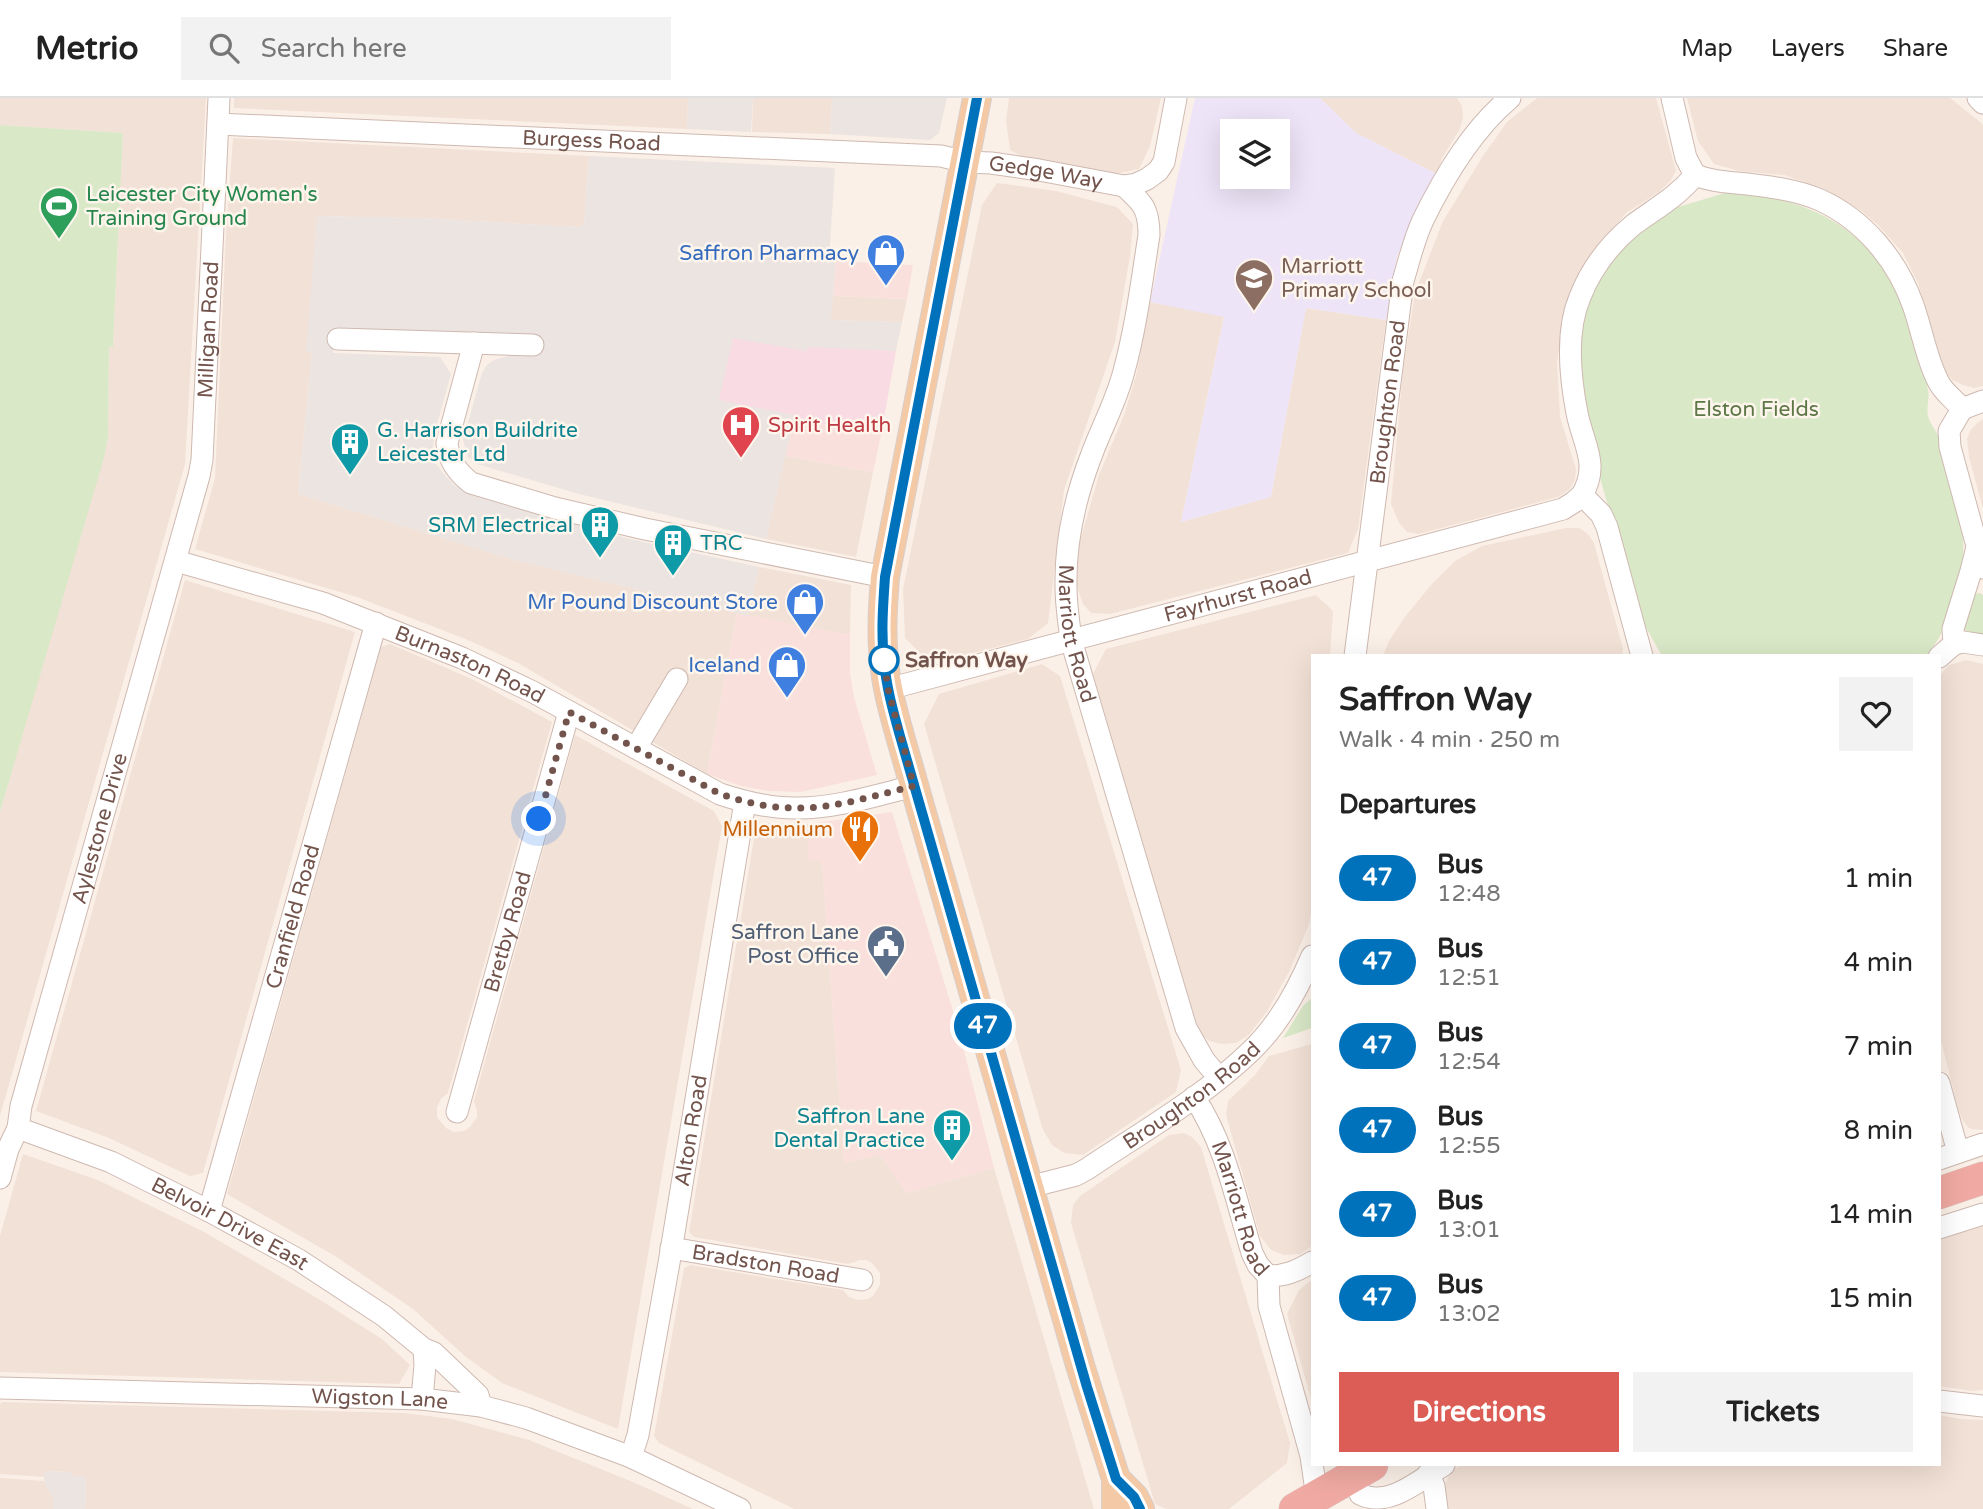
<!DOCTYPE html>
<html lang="en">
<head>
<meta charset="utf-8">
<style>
	body { margin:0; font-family:"Varela Round",sans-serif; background:#f2f2f2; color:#222; height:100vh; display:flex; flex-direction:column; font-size:26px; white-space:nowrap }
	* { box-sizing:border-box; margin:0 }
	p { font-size:23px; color:#767676 }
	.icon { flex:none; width:38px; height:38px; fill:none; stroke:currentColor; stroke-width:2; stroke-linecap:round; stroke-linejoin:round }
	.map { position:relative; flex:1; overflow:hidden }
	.drawer { position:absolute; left:1311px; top:556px; width:630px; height:812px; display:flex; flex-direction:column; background:#fff; border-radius:0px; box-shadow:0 7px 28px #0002 }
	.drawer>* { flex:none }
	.badge { padding:0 14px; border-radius:23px; font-size:24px; line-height:46px }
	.fabs { position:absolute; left:1220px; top:21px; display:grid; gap:14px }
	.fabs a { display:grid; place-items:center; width:70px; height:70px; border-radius:0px; background:#fff; box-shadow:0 7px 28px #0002; font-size:35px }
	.you { position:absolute; width:35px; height:35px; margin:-18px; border:5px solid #fff; border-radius:50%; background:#1a73e8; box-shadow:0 0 0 10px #1a73e833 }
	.map>.badge { position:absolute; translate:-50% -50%; box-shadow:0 0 0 4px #fff }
	h2 { padding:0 28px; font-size:26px; line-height:63px }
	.round { display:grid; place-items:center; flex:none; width:74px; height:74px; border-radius:0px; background:#f2f2f2 }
	.headline { display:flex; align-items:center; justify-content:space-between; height:119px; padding:0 28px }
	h1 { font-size:33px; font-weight:700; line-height:52px }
	.cta { display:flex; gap:14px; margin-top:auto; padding:14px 28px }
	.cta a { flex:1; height:80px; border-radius:0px; background:#dc5d55; color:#fff; font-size:28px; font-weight:700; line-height:80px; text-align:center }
	.cta a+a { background:#f2f2f2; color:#222 }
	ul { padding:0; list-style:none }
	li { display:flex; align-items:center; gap:21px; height:84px; padding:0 28px }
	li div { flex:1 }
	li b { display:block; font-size:26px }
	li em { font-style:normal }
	li .badge { min-width:77px; font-weight:700; text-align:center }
	header { display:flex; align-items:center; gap:42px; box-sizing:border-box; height:98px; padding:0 35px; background:#fff; border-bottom:2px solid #e0e0e0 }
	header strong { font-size:33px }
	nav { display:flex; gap:38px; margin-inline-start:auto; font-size:24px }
	.search { width:490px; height:63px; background:#f2f2f2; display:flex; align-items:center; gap:18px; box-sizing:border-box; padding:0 24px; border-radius:0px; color:#767676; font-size:26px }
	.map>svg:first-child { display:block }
</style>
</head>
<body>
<header>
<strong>Metrio</strong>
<div class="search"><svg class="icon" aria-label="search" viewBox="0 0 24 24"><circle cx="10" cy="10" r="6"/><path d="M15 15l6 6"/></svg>Search here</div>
<nav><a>Map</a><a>Layers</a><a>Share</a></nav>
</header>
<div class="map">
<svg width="1983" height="1411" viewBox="0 0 1983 1411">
	<rect width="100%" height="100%" fill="#fbf0e7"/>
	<g fill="#f2e1d6">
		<polygon points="0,0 206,0 185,366 0,1018 0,714 108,341 109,248 113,249 123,35 0,27"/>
		<polygon points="234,0 688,0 687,31 234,10"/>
		<polygon points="753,0 832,0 830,36 752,34"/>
		<polygon points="1009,0 1161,0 1150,48 1139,71 1115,76 1029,62 1010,52 1006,23"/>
		<polygon points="1320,0 1457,0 1462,8 1463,20 1460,31 1442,60 1437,76 1356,35"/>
		<polygon points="1537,0 1656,0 1676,73 1671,82 1659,94 1626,115 1589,159 1565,213 1557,264 1560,319 1576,371 1575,382 1570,391 1558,399 1419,436 1407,434 1399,425 1391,406 1403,272 1415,195 1443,123 1483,58 1507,24"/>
		<polygon points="1687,0 1950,0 1979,23 1983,27 1983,288 1974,290 1963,287 1952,282 1943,271 1918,185 1903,155 1878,127 1860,112 1822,90 1784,77 1739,73 1714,66 1698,43"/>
		<polygon points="233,40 589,58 584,125 580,129 422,120 317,118 307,254 312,255 298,396 514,462 737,515 707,676 518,565 468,542 357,499 195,451 215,380 226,135"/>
		<polygon points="997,85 1056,93 1117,109 1133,126 1130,158 1115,244 1064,392 1048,525 1028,541 966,557 921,556 905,540 903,491 982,107"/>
		<polygon points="833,198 907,201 902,224 830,222"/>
		<polygon points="1150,204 1224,218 1181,424 1271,399 1306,210 1386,222 1358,431 1348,455 1110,516 1091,515 1083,506 1077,488 1078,450 1099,377 1124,317 1136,278"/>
		<polygon points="1983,321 1983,411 1969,359 1967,341 1970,333 1977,325"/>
		<polygon points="785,358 873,374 856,459 766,441"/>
		<polygon points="1566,430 1579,430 1588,436 1594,445 1623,551 1622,558 1383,558 1389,543 1404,520 1431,487 1455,463 1482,448"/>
		<polygon points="759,469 851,487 850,537 748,518"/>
		<polygon points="185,482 355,534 203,1075 190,1078 109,1040 36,1013"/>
		<polygon points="1316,497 1333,513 1330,558 1312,558 1312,809 1309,826 1290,872 1268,912 1249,937 1236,945 1222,946 1209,943 1201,936 1197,927 1093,576 1106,551"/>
		<polygon points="390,546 472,581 552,624 448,995 441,1001 437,1009 437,1019 446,1030 454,1034 464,1033 470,1029 477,1019 477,1013 474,1003 575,637 714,713 722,728 618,1331 502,1285 466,1259 413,1211 335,1158 227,1096 381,549"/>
		<polygon points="1966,562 1983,566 1983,1032 1970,1031 1964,1024 1959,1014 1939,935 1939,579 1949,567"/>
		<polygon points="1042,566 1060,578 1181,972 1176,994 1083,1057 1064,1055 1052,1047 1043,1032 924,626 939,596"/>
		<polygon points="764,725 808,726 808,760 822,764 844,1065 880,1057 906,1095 994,1070 1094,1411 794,1411 659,1345 654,1338 684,1170 690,1167 843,1192 849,1199 858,1202 868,1201 873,1198 880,1187 880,1175 872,1165 866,1162 860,1162 848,1166 694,1139 689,1134 755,734"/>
		<polygon points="1312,946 1312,1148 1300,1156 1284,1157 1271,1152 1260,1138 1226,1017 1228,1003 1255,977 1269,958"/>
		<polygon points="1184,1035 1192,1039 1201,1049 1290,1345 1287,1365 1229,1411 1166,1411 1155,1406 1071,1125 1073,1107 1080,1098 1169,1037"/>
		<polygon points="23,1056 98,1082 204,1134 317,1200 382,1241 410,1267 399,1286 0,1274 0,1138"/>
		<polygon points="1983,1127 1983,1292 1972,1293 1939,1288 1939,1142"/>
		<polygon points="1312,1182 1312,1304 1287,1216 1299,1192"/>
		<polygon points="2,1304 404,1315 452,1321 529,1342 633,1384 693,1411 85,1411 86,1379 71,1378 71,1374 45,1373 44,1379 0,1376 0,1306"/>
		<polygon points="1939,1317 1960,1321 1983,1322 1983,1411 1446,1411 1444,1389 1451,1373 1462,1367 1939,1367"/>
		<polygon points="0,1380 44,1383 53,1400 53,1411 0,1411"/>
	</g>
	<g fill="#fae0dc">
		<polygon points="836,163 913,167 907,201 833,198"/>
		<polygon points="794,321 881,337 873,374 785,358"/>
		<polygon points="737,515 850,537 850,575 854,599 877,677 801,694 768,693 741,688 707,676"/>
		<polygon points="892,714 958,929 994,1070 906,1095 880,1057 844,1065 822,764 808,761 808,726"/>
	</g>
	<g fill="#ece4e1">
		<polygon points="688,0 753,0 751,34 687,31"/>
		<polygon points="832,0 947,0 939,35 930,42 830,36"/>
		<polygon points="589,58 835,70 829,162 836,163 831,222 902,224 896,253 808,250 795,317 766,441 579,396 477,366 468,359 463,342 482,275 487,267 494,262 508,258 533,257 334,233 333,255 440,259 451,276 434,337 433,354 435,364 442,374 454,387 471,397 543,418 630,441 759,469 748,518 514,462 298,396 312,255 306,254 317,118 422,120 580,129 584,125"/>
		<polygon points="44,1373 72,1374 72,1378 86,1379 85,1411 53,1411 53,1400 44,1383"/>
	</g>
	<path fill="#ede4f7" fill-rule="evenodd" d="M 1195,0 L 1320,0 L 1356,35 L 1437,76 L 1397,158 L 1386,222 L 1306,210 L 1271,399 L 1181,424 L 1224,219 L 1150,204 ZM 1232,33 L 1278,33 L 1278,79 L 1232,79 Z"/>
	<polygon fill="#f8dbe3" points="733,240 806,253 808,249 896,253 881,337 794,321 795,317 719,302"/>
	<g fill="#d9e8c7">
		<polygon points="0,27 123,35 113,249 109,249 108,340 103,363 0,714"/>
		<path d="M 1725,95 C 1797,97 1861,123 1896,191 C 1904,206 1907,224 1913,241 C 1918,257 1925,274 1928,292 C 1930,300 1926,310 1928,318 C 1930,326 1937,334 1940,341 C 1945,354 1948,369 1951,383 C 1954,394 1958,406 1960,419 C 1970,466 1957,521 1926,558 L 1662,558 L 1640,519 L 1581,314 L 1575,252 L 1587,200 L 1623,148 L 1650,124 L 1678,109 Z"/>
		<polygon points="1980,495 1983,497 1983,541 1963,537 1960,528 1974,496"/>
		<polygon points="1312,900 1312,930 1283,940 1303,908"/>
	</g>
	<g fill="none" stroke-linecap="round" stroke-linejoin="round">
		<g stroke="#ceb9b1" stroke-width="23">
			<g id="minor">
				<polyline points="1672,0 1686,60 1695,77"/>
				<polyline points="1978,0 1983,5"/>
				<path id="s1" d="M 218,26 L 941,58 L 966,64 L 991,65 L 1039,72 L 1124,88 L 1136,86 L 1147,81 L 1158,73 L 1164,64 L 1176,0"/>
				<path id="s2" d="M 1124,88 C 1143,105 1149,111 1149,137 C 1142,182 1136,229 1124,273 C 1117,301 1103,327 1093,353 C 1076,396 1065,443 1066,489 C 1066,507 1069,525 1071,542 L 1186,930 L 1204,962 L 1219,980"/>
				<polyline points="338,241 533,247"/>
				<path d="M 474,245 L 447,345 C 449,363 457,374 471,385 L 555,410 L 645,431 L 885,479"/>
				<polyline points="1962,311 1983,303"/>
				<path id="s3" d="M 176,463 L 323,505 L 462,560 L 533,594 L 720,696 C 744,704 769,710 795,710 C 833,711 877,697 914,688"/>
				<polyline points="1954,546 1963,544 1983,547"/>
				<path id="s4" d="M 1355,558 L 1403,183 C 1409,163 1414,141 1423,122 C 1445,77 1472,32 1510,0"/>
				<path d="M 1642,558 L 1607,429 L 1601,416 L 1582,397 C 1600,366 1583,346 1577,315 C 1570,279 1565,234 1580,199 C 1591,171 1610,146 1633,127 C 1656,110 1677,99 1695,77 C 1713,84 1728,84 1747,86 C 1772,89 1797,92 1820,102 C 1864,122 1897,162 1913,207 C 1922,232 1926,260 1938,283 C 1943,294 1955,302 1962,311 L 1949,333 L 1950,349 L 1983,470"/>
				<polyline points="1939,559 1954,546 1953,531 1971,473 1977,449"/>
				<path id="s5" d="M 888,591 L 1563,411 L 1574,404 L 1582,397"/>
				<polyline points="636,650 677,581"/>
				<polyline points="1939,985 1958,1054"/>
				<path id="s6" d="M 1194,999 C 1225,1045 1236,1102 1252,1155 L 1258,1167 L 1268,1178 L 1269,1208 L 1311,1358 L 1315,1386"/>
				<path id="s7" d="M 457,1014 L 569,614"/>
				<path id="s8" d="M 18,1030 L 111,1064 L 209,1113 L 299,1162 L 384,1218 L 424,1251 L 434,1255 L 478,1297 L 481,1308"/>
				<polyline points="1939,1061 1983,1046"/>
				<path id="s9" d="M 0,1080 L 8,1051 L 18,1030 L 21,1008 L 199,378 L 202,362 L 219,0"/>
				<path id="s10" d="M 1029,1089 L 1076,1077 L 1087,1071 C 1142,1034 1205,998 1252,952 C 1279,926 1298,891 1312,858"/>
				<path id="s11" d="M 209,1113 L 376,525"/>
				<polyline points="1939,1130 1983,1116"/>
				<path id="s12" d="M 671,1150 L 862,1182"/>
				<path d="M 1268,1178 C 1286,1178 1297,1173 1312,1164"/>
				<path id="s13" d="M 0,1290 L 422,1301 L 481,1308 L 526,1320 L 631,1359 L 740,1411"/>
				<polyline points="422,1301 425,1267 424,1251"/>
				<polyline points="1939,1303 1983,1308"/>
				<path id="s14" d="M 631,1359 L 638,1337 L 669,1165 L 745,704"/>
				<polyline points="1428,1376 1434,1388 1437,1411"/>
				<path d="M 1360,1396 C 1388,1411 1421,1381 1444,1367"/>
			</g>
		</g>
		<g stroke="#d8cfcd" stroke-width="30">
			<g id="major">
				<path d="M 977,0 L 885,479 C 883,507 881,535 884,562 C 886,588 893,613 900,638 L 1080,1267 L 1116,1381 L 1116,1411"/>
				<polyline points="1116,1381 1134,1399 1140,1411"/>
			</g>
		</g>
		<g stroke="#d8cfcd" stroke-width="33">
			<g id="highway">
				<polyline points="1939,1095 1983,1080"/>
				<polyline points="1295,1411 1372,1367"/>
			</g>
		</g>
		<use href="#minor" stroke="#fff" stroke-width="21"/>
		<use href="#major" stroke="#f4c9a5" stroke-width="28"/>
		<use href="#highway" stroke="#f0aaa3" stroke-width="32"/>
	</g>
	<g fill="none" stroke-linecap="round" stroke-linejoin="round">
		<g stroke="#fff" stroke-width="16">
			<path id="line" d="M 977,0 L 885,479 C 883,507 881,535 884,562 C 886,588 893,613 900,638 L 1087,1289 L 1116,1381 L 1134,1399 L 1140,1411"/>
		</g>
		<use href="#line" stroke="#0072bc" stroke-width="10"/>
		<path stroke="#73544d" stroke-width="7" stroke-dasharray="0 12.6" d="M 539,721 L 569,614 L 720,696 C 744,704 769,710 795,710 C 833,711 877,697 914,688 L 888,591 L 884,562"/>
	</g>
	<defs>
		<g id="stadium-pin" transform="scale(2.0125)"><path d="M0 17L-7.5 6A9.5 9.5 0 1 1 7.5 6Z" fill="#2e9e5b" stroke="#fef5ed"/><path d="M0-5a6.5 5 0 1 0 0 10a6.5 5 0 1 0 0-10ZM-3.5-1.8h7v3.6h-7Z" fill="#fff"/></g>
		<g id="shop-pin" transform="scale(2.0125)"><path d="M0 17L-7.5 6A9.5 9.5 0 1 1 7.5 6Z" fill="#3f7fe0" stroke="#fef5ed"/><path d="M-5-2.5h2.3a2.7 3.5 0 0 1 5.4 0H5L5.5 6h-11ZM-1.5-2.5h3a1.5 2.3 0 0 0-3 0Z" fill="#fff"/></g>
		<g id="school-pin" transform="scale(2.0125)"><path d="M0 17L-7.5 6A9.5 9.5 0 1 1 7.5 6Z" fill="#8d6e63" stroke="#fef5ed"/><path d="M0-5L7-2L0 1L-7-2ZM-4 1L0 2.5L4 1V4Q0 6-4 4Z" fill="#fff"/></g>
		<g id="hospital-pin" transform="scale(2.0125)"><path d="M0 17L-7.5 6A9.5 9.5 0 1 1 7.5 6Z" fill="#e0444e" stroke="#fef5ed"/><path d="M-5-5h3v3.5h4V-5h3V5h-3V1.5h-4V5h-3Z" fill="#fff"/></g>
		<g id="building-pin" transform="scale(2.0125)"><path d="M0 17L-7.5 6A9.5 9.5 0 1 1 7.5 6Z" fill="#0f9aa8" stroke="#fef5ed"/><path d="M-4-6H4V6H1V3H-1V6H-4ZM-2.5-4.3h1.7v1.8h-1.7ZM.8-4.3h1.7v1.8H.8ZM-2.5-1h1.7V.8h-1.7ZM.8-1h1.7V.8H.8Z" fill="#fff"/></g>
		<g id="restaurant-pin" transform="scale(2.0125)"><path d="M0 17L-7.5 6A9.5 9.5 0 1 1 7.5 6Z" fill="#e8710a" stroke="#fef5ed"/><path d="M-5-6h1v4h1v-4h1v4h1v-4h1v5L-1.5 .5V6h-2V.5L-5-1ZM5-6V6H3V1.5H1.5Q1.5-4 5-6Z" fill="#fff"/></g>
		<g id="civic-pin" transform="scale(2.0125)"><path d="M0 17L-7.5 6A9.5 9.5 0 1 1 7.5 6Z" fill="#5c6f8a" stroke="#fef5ed"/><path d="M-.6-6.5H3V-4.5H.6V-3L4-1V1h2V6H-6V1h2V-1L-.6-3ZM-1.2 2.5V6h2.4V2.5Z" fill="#fff"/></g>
	</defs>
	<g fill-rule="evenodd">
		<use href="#stadium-pin" x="59" y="108"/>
		<use href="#shop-pin" x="886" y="155"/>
		<use href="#school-pin" x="1254" y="180"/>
		<use href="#hospital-pin" x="741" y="327"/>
		<use href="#building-pin" x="350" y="344"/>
		<use href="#building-pin" x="600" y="427"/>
		<use href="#building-pin" x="673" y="445"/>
		<use href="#shop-pin" x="805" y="504"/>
		<use href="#shop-pin" x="787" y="567"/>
		<use href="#restaurant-pin" x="860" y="731"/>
		<use href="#civic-pin" x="886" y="846"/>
		<use href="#building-pin" x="952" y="1030"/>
	</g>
	<circle fill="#fff" stroke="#0072bc" stroke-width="3.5" cx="884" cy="562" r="14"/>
	<g text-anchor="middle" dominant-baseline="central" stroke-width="5" stroke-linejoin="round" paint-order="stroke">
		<g font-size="21" fill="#73544d" stroke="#fef5ed">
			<text stroke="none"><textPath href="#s1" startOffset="374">Burgess Road</textPath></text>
			<text stroke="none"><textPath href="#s1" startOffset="830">Gedge Way</textPath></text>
			<text stroke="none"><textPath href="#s9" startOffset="877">Milligan Road</textPath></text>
			<text stroke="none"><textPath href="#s4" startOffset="256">Broughton Road</textPath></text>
			<text stroke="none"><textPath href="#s5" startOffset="362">Fayrhurst Road</textPath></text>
			<text stroke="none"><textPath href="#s2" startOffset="469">Marriott Road</textPath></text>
			<text stroke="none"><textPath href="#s3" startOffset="312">Burnaston Road</textPath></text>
			<text stroke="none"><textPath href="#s9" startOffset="364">Aylestone Drive</textPath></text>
			<text stroke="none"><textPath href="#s11" startOffset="306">Cranfield Road</textPath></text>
			<text stroke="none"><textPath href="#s7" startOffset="187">Bretby Road</textPath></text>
			<text stroke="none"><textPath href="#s10" startOffset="189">Broughton Road</textPath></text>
			<text stroke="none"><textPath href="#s14" startOffset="332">Alton Road</textPath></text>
			<text stroke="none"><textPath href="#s6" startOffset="121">Marriott Road</textPath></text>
			<text stroke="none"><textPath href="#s8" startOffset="233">Belvoir Drive East</textPath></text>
			<text stroke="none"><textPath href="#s12" startOffset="96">Bradston Road</textPath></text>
			<text stroke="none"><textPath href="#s13" startOffset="380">Wigston Lane</textPath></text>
		</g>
		<g font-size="21" fill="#27864d" stroke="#fef5ed" text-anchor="start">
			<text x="86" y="96">Leicester City Women's<tspan x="86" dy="24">Training Ground</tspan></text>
		</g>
		<g font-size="21" fill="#366cbe" stroke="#fef5ed" text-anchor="end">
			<text x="859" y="155">Saffron Pharmacy</text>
			<text x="778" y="504">Mr Pound Discount Store</text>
			<text x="760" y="567">Iceland</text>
		</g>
		<g font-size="21" fill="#785e54" stroke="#fef5ed" text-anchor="start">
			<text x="1281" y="168">Marriott<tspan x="1281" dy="24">Primary School</tspan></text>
		</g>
		<g font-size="21" fill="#5d7846" stroke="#fef5ed">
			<text x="1756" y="311">Elston Fields</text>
		</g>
		<g font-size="21" fill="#be3a42" stroke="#fef5ed" text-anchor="start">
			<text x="768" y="327">Spirit Health</text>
		</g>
		<g font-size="21" fill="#0d838f" stroke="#fef5ed" text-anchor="start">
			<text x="377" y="332">G. Harrison Buildrite<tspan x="377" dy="24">Leicester Ltd</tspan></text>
			<text x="573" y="427" text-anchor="end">SRM Electrical</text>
			<text x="700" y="445">TRC</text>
			<text x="925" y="1018" text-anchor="end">Saffron Lane<tspan x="925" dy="24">Dental Practice</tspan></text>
		</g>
		<g font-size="21" font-weight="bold" fill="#73544d" stroke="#fef5ed" text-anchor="start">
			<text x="905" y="562">Saffron Way</text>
		</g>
		<g font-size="21" fill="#c56008" stroke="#fef5ed" text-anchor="end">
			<text x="833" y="731">Millennium</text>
		</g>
		<g font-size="21" fill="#4e5e75" stroke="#fef5ed" text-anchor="end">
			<text x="859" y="834">Saffron Lane<tspan x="859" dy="24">Post Office</tspan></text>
		</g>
	</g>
</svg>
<div class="fabs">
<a><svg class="icon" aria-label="layers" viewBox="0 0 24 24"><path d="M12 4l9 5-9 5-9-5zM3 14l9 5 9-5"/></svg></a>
</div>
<div class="you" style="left:539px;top:721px"></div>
<b class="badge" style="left:983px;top:928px;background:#0072bc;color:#fff">47</b>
<section class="drawer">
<div class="headline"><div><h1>Saffron Way</h1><p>Walk · 4 min · 250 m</p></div><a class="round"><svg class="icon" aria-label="heart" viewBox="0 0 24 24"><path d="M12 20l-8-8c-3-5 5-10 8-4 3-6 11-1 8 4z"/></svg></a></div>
<h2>Departures</h2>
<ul>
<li><span class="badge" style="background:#0072bc;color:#fff">47</span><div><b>Bus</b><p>12:48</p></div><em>1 min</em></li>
<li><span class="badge" style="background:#0072bc;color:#fff">47</span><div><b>Bus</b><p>12:51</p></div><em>4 min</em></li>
<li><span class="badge" style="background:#0072bc;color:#fff">47</span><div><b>Bus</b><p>12:54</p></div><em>7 min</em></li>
<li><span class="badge" style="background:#0072bc;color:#fff">47</span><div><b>Bus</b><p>12:55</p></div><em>8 min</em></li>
<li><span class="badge" style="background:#0072bc;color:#fff">47</span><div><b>Bus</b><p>13:01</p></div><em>14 min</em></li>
<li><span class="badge" style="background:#0072bc;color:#fff">47</span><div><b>Bus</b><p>13:02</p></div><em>15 min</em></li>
</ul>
<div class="cta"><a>Directions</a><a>Tickets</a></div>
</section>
</div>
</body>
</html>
